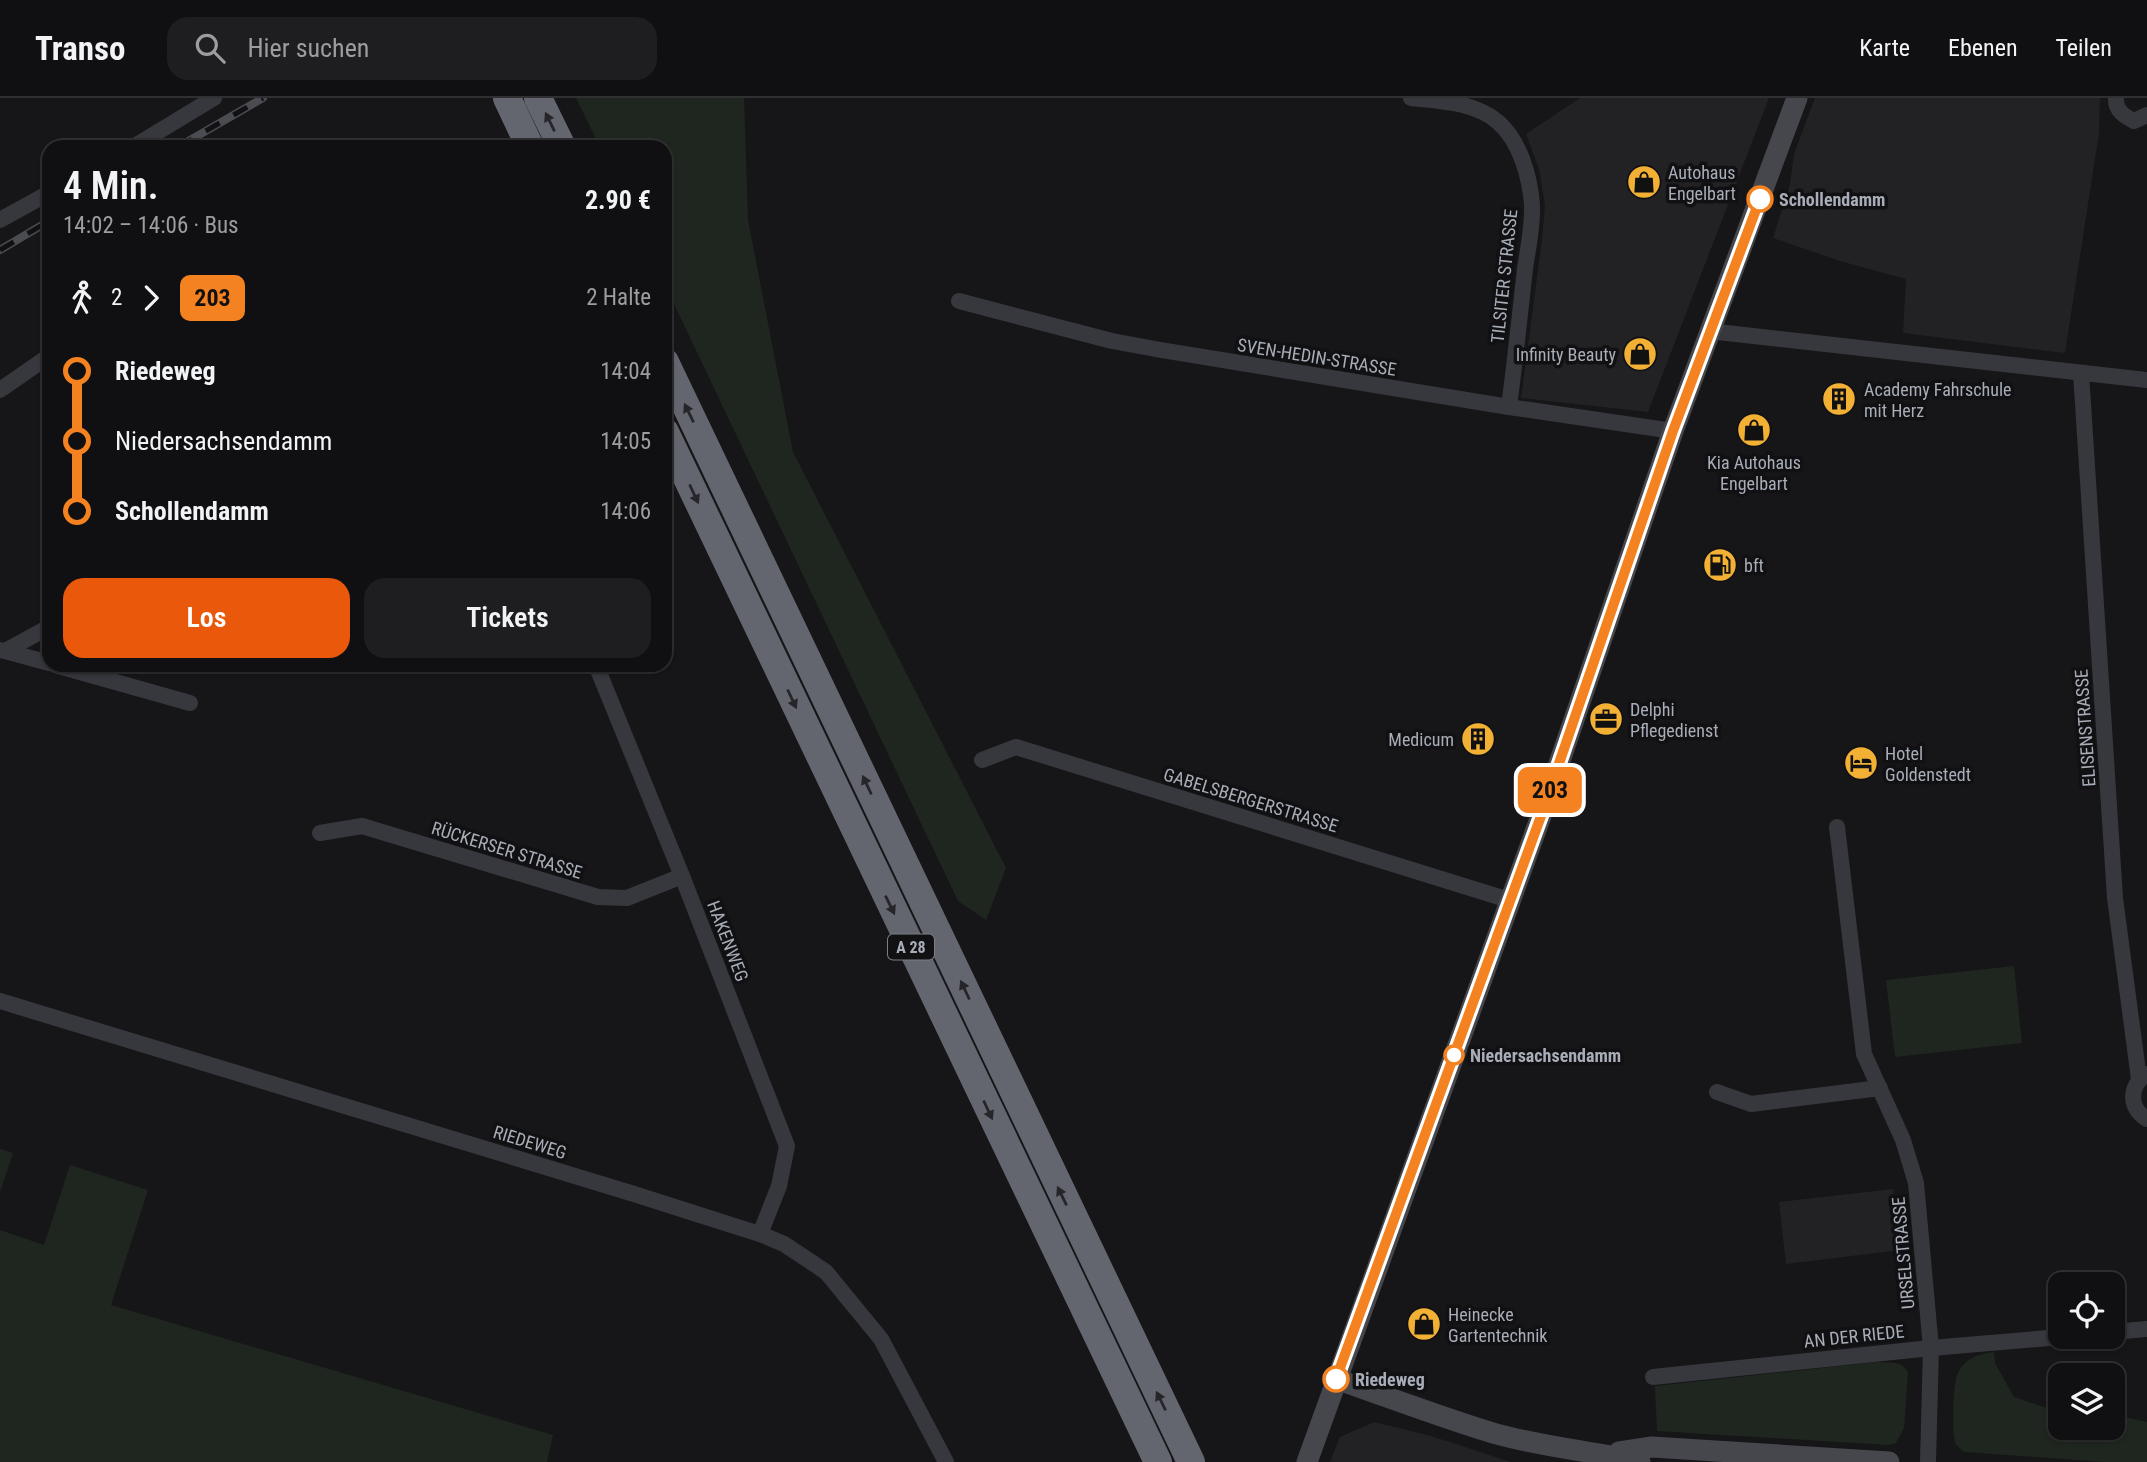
<!DOCTYPE html>
<html lang="de">
<head>
<meta charset="utf-8">
<style>
	body { margin:0; font-family:"Roboto Condensed",sans-serif; background:#1e1e20; color:#f1f3f6; height:100vh; display:flex; flex-direction:column; font-size:26px; white-space:nowrap }
	* { box-sizing:border-box; margin:0 }
	p { font-size:23px; color:#9c9d9f }
	.icon { flex:none; width:38px; height:38px; fill:none; stroke:currentColor; stroke-width:2; stroke-linecap:round; stroke-linejoin:round }
	.map { position:relative; flex:1; overflow:hidden }
	.panel { position:absolute; left:42px; top:42px; width:630px; height:532px; display:flex; flex-direction:column; background:#101012; border-radius:21px; box-shadow:0 2px 5px #0004,0 0 0 2px #303032 }
	.panel>* { flex:none }
	.badge { padding:0 14px; border-radius:10px; font-size:24px; line-height:46px }
	.controls { position:absolute; left:2048px; top:1174px; display:grid; gap:14px }
	.controls a { display:grid; place-items:center; width:77px; height:77px; border-radius:14px; background:#101012; box-shadow:0 2px 5px #0004,0 0 0 2px #303032; font-size:35px }
	.map>.badge { position:absolute; translate:-50% -50%; box-shadow:0 0 0 4px #fff }
	.legs { display:flex; align-items:center; gap:10px; height:77px; padding:0 21px; font-size:23px }
	.legs p { margin-inline-start:auto }
	.headline { display:flex; align-items:center; justify-content:space-between; height:119px; padding:0 21px }
	h1 { font-size:38px; font-weight:600; line-height:52px }
	.action { display:flex; gap:14px; margin-top:auto; padding:14px 21px }
	.action a { flex:1; height:80px; border-radius:21px; background:#ea580c; color:#fff; font-size:28px; font-weight:600; line-height:80px; text-align:center }
	.action a+a { background:#1e1e20; color:#f1f3f6 }
	ul { padding:0 21px; list-style:none }
	li { display:flex; align-items:center; gap:24px; height:70px; font-size:26px }
	li i { display:grid; place-items:center; width:10px; height:100%; margin:0 9px; background:currentColor }
	li i::after { content:''; width:18px; height:18px; margin:-9px; border:5px solid; border-radius:50%; background:#101012 }
	li p { margin-inline-start:auto }
	li:first-child i { background:linear-gradient(#0000 50%,currentColor 0) }
	li:last-child i { background:linear-gradient(currentColor 50%,#0000 0) }
	header { display:flex; align-items:center; gap:42px; box-sizing:border-box; height:98px; padding:0 35px; background:#101012; border-bottom:2px solid #303032 }
	header strong { font-size:33px }
	nav { display:flex; gap:38px; margin-inline-start:auto; font-size:24px }
	.search { width:490px; height:63px; background:#1e1e20; display:flex; align-items:center; gap:18px; box-sizing:border-box; padding:0 24px; border-radius:21px; color:#9c9d9f; font-size:26px }
	.map>svg:first-child { display:block }
</style>
</head>
<body>
<header>
<strong>Transo</strong>
<div class="search"><svg class="icon" aria-label="search" viewBox="0 0 24 24"><circle cx="10" cy="10" r="6"/><path d="M15 15l6 6"/></svg>Hier suchen</div>
<nav><a>Karte</a><a>Ebenen</a><a>Teilen</a></nav>
</header>
<div class="map">
<svg width="2147" height="1364" viewBox="0 0 2147 1364">
	<rect width="100%" height="100%" fill="#161618"/>
	<g fill="#222225">
		<polygon points="1580,0 1769,0 1648,314 1521,300 1542,142 1545,107 1539,71 1526,36"/>
		<polygon points="1815,0 2100,0 2099,35 2065,255 1903,235 1906,181 1840,163 1773,140 1790,86 1794,56"/>
		<polygon points="1893,1091 1900,1152 1786,1166 1779,1104"/>
		<polygon points="1374,1324 1431,1338 1511,1364 1330,1364 1340,1339"/>
	</g>
	<g fill="#1e261f">
		<polygon points="576,0 744,0 748,122 793,354 1006,770 986,822 958,803 665,187 665,49 600,49"/>
		<polygon points="2014,868 2022,945 1895,959 1886,882"/>
		<polygon points="0,1051 13,1055 0,1094"/>
		<polygon points="70,1067 148,1092 111,1207 553,1337 547,1364 0,1364 0,1132 44,1147"/>
		<path d="M 1994,1254 L 1995,1265 L 2014,1299 L 2047,1310 L 2060,1311 L 2060,1330 L 2112,1330 L 2112,1316 L 2147,1324 L 2147,1364 L 2104,1364 L 1964,1354 C 1961,1351 1958,1349 1956,1346 C 1951,1338 1953,1283 1958,1275 C 1965,1260 1979,1256 1994,1254 Z"/>
		<path d="M 1877,1264 C 1888,1265 1903,1262 1908,1275 L 1904,1330 L 1896,1345 L 1889,1347 L 1657,1333 L 1655,1288 Z"/>
	</g>
	<g fill="none" stroke-linecap="round" stroke-linejoin="round">
		<g stroke="#37383d" stroke-width="16">
			<path d="M 1411,0 C 1439,3 1475,4 1498,24 C 1520,43 1530,79 1532,107 C 1533,127 1528,150 1525,171 C 1520,217 1515,263 1509,309"/>
			<path d="M 2116,0 C 2115,12 2124,18 2134,23 L 2147,17"/>
			<polyline points="133,49 214,0"/>
			<polyline points="0,122 49,95"/>
			<polyline points="959,203 1112,243 1161,252 1509,309 1673,333"/>
			<polyline points="1709,233 2147,282"/>
			<polyline points="2081,275 2115,800 2139,981"/>
			<polyline points="0,292 49,258"/>
			<polyline points="0,552 5,553 49,529"/>
			<polyline points="5,553 49,565"/>
			<polyline points="55,567 190,605"/>
			<polyline points="596,567 682,778 787,1048 779,1088 760,1136"/>
			<polyline points="982,662 1016,649 1509,802"/>
			<polyline points="1837,729 1864,956 1903,1042 1916,1085 1931,1250 1928,1364"/>
			<polyline points="320,735 362,728 598,799 627,800 682,778"/>
			<polyline points="0,903 634,1096 760,1136 784,1146 826,1174 881,1241 946,1364"/>
			<path d="M 2147,976 C 2129,987 2128,1010 2147,1021"/>
			<polyline points="1717,994 1751,1006 1880,990"/>
			<polyline points="2112,1234 2147,1231"/>
			<polyline points="1653,1279 1931,1250 2060,1239"/>
		</g>
		<g stroke="#45474d" stroke-width="21">
			<path d="M 1336,1281 C 1388,1299 1440,1319 1493,1335 C 1541,1349 1592,1353 1640,1364"/>
			<polyline points="1619,1354 1652,1349 1889,1364"/>
			<polyline points="1307,1364 1541,718 1673,333 1797,0"/>
		</g>
		<g stroke="#63666e" stroke-width="28">
			<polyline points="507,0 530,49"/>
			<polyline points="538,0 562,49"/>
			<polyline points="665,264 1191,1364"/>
			<polyline points="665,334 1158,1364"/>
		</g>
		<g stroke="#4a4c52" stroke-width="8">
			<g id="rail">
				<polyline points="178,49 263,0"/>
				<polyline points="0,152 49,123"/>
			</g>
		</g>
		<use href="#rail" stroke="#111113" stroke-width="5" stroke-dasharray="16" stroke-linecap="butt"/>
	</g>
	<defs><path id="oneway-solid" d="M-6-.8H1V-3.2L6.5 0L1 3.2V.8H-6Z" transform="scale(1.75)"/></defs>
	<g fill="#26262a">
		<use href="#oneway-solid" transform="translate(550 24) rotate(-116)"/>
		<use href="#oneway-solid" transform="translate(689 315) rotate(-116)"/>
		<use href="#oneway-solid" transform="translate(694 396) rotate(65)"/>
		<use href="#oneway-solid" transform="translate(792 601) rotate(65)"/>
		<use href="#oneway-solid" transform="translate(867 687) rotate(-115)"/>
		<use href="#oneway-solid" transform="translate(890 807) rotate(64)"/>
		<use href="#oneway-solid" transform="translate(965 892) rotate(-115)"/>
		<use href="#oneway-solid" transform="translate(988 1012) rotate(65)"/>
		<use href="#oneway-solid" transform="translate(1062 1098) rotate(-116)"/>
		<use href="#oneway-solid" transform="translate(1161 1303) rotate(-116)"/>
	</g>
	<g fill="none" stroke-linecap="round" stroke-linejoin="round">
		<g stroke="#fff" stroke-width="16">
			<polyline id="line-1" points="1336,1281 1541,718 1673,333 1760,101"/>
		</g>
		<use href="#line-1" stroke="#f58220" stroke-width="10"/>
	</g>
	<defs>
		<g id="shop-disc" transform="scale(1.75)"><circle r="9.5" fill="#f2b134" stroke="#111113"/><path d="M-5-2.5h2.3a2.7 3.5 0 0 1 5.4 0H5L5.5 6h-11ZM-1.5-2.5h3a1.5 2.3 0 0 0-3 0Z" fill="#111"/></g>
		<g id="building-disc" transform="scale(1.75)"><circle r="9.5" fill="#f2b134" stroke="#111113"/><path d="M-4-6H4V6H1V3H-1V6H-4ZM-2.5-4.3h1.7v1.8h-1.7ZM.8-4.3h1.7v1.8H.8ZM-2.5-1h1.7V.8h-1.7ZM.8-1h1.7V.8H.8Z" fill="#111"/></g>
		<g id="fuel-disc" transform="scale(1.75)"><circle r="9.5" fill="#f2b134" stroke="#111113"/><path d="M-5.5-6h7V0h2V4h1.3V-2.5L3-4.5l.8-.8L6-3V5H2.5V1h-1V6h-7ZM-4.2-4.7v3.2H.2V-4.7Z" fill="#111"/></g>
		<g id="office-disc" transform="scale(1.75)"><circle r="9.5" fill="#f2b134" stroke="#111113"/><path d="M-6-3h4V-5.5h4V-3h4V5H-6ZM-1-4.5V-3h2v-1.5ZM-6 0V1H6V0Z" fill="#111"/></g>
		<g id="hotel-disc" transform="scale(1.75)"><circle r="9.5" fill="#f2b134" stroke="#111113"/><path d="M-6-4.5h1.5V1H6V5H4.5V3h-9V5H-6ZM-4 0a1.8 1.8 0 1 1 3.6 0ZM.5 0V-2.5h3Q6-2.5 6 0Z" fill="#111"/></g>
	</defs>
	<g fill-rule="evenodd">
		<use href="#shop-disc" x="1644" y="84"/>
		<use href="#shop-disc" x="1640" y="256"/>
		<use href="#building-disc" x="1839" y="301"/>
		<use href="#shop-disc" x="1754" y="332"/>
		<use href="#fuel-disc" x="1720" y="467"/>
		<use href="#office-disc" x="1606" y="621"/>
		<use href="#building-disc" x="1478" y="641"/>
		<use href="#hotel-disc" x="1861" y="665"/>
		<use href="#shop-disc" x="1424" y="1226"/>
	</g>
	<g fill="#fff" stroke="#f58220" stroke-width="3.5">
		<circle cx="1760" cy="101" r="12"/>
		<circle cx="1454" cy="957" r="9"/>
		<circle cx="1336" cy="1281" r="12"/>
	</g>
	<g text-anchor="middle" dominant-baseline="central" stroke-width="7" stroke-linejoin="round" paint-order="stroke">
		<rect fill="#111113" stroke="#7b7e86" stroke-width="2" x="888" y="836.5" width="46" height="25" rx="5"/>
		<g font-size="16" font-weight="bold" fill="#a8adb8">
			<text x="911" y="849">A 28</text>
		</g>
		<g font-size="18" fill="#a8adb8" stroke="#111113" text-anchor="start">
			<text x="1668" y="74">Autohaus<tspan x="1668" dy="21">Engelbart</tspan></text>
			<text x="1616" y="256" text-anchor="end">Infinity Beauty</text>
			<text x="1864" y="291">Academy Fahrschule<tspan x="1864" dy="21">mit Herz</tspan></text>
			<text x="1754" y="364" text-anchor="middle">Kia Autohaus<tspan x="1754" dy="21">Engelbart</tspan></text>
			<text x="1744" y="467">bft</text>
			<text x="1630" y="611">Delphi<tspan x="1630" dy="21">Pflegedienst</tspan></text>
			<text x="1454" y="641" text-anchor="end">Medicum</text>
			<text x="1885" y="655">Hotel<tspan x="1885" dy="21">Goldenstedt</tspan></text>
			<text x="1448" y="1216">Heinecke<tspan x="1448" dy="21">Gartentechnik</tspan></text>
		</g>
		<g font-size="18" font-weight="bold" fill="#a8adb8" stroke="#111113" text-anchor="start">
			<text x="1779" y="101">Schollendamm</text>
			<text x="1470" y="957">Niedersachsendamm</text>
			<text x="1355" y="1281">Riedeweg</text>
		</g>
		<g font-size="18" fill="#a8adb8" stroke="#111113">
			<text transform="translate(1504 178) rotate(-84)">TILSITER STRASSE</text>
			<text transform="translate(1317 259) rotate(9)">SVEN-HEDIN-STRASSE</text>
			<text transform="translate(2085 630) rotate(-94)">ELISENSTRASSE</text>
			<text transform="translate(1251 702) rotate(17)">GABELSBERGERSTRASSE</text>
			<text transform="translate(507 752) rotate(17)">RÜCKERSER STRASSE</text>
			<text transform="translate(728 843) rotate(69)">HAKENWEG</text>
			<text transform="translate(530 1044) rotate(17)">RIEDEWEG</text>
			<text transform="translate(1903 1155) rotate(-95)">URSELSTRASSE</text>
			<text transform="translate(1854 1238) rotate(-6)">AN DER RIEDE</text>
		</g>
	</g>
</svg>
<div class="controls">
<a><svg class="icon" aria-label="locate" viewBox="0 0 24 24"><circle cx="12" cy="12" r="6"/><path d="M12 2v4M12 18v4M2 12h4M18 12h4"/></svg></a>
<a><svg class="icon" aria-label="layers" viewBox="0 0 24 24"><path d="M12 4l9 5-9 5-9-5zM3 14l9 5 9-5"/></svg></a>
</div>
<b class="badge" style="left:1550px;top:692px;background:#f58220;color:#111">203</b>
<section class="panel">
<div class="headline"><div><h1>4 Min.</h1><p>14:02 – 14:06 · Bus</p></div><b>2.90 €</b></div>
<div class="legs"><svg class="icon" aria-label="walk" viewBox="0 0 24 24"><circle cx="13" cy="4" r="2"/><path d="M13 8l-2 6 4 7M11 14l-3 7M7 12l3-4h3l4 4"/></svg>2<svg class="icon" aria-label="forward" viewBox="0 0 24 24"><path d="M9 5l7 7-7 7"/></svg><b class="badge" style="background:#f58220;color:#111">203</b><p>2 Halte</p></div>
<ul>
<li><i style="color:#f58220"></i><b>Riedeweg</b><p>14:04</p></li>
<li><i style="color:#f58220"></i><span>Niedersachsendamm</span><p>14:05</p></li>
<li><i style="color:#f58220"></i><b>Schollendamm</b><p>14:06</p></li>
</ul>
<div class="action"><a>Los</a><a>Tickets</a></div>
</section>
</div>
</body>
</html>
